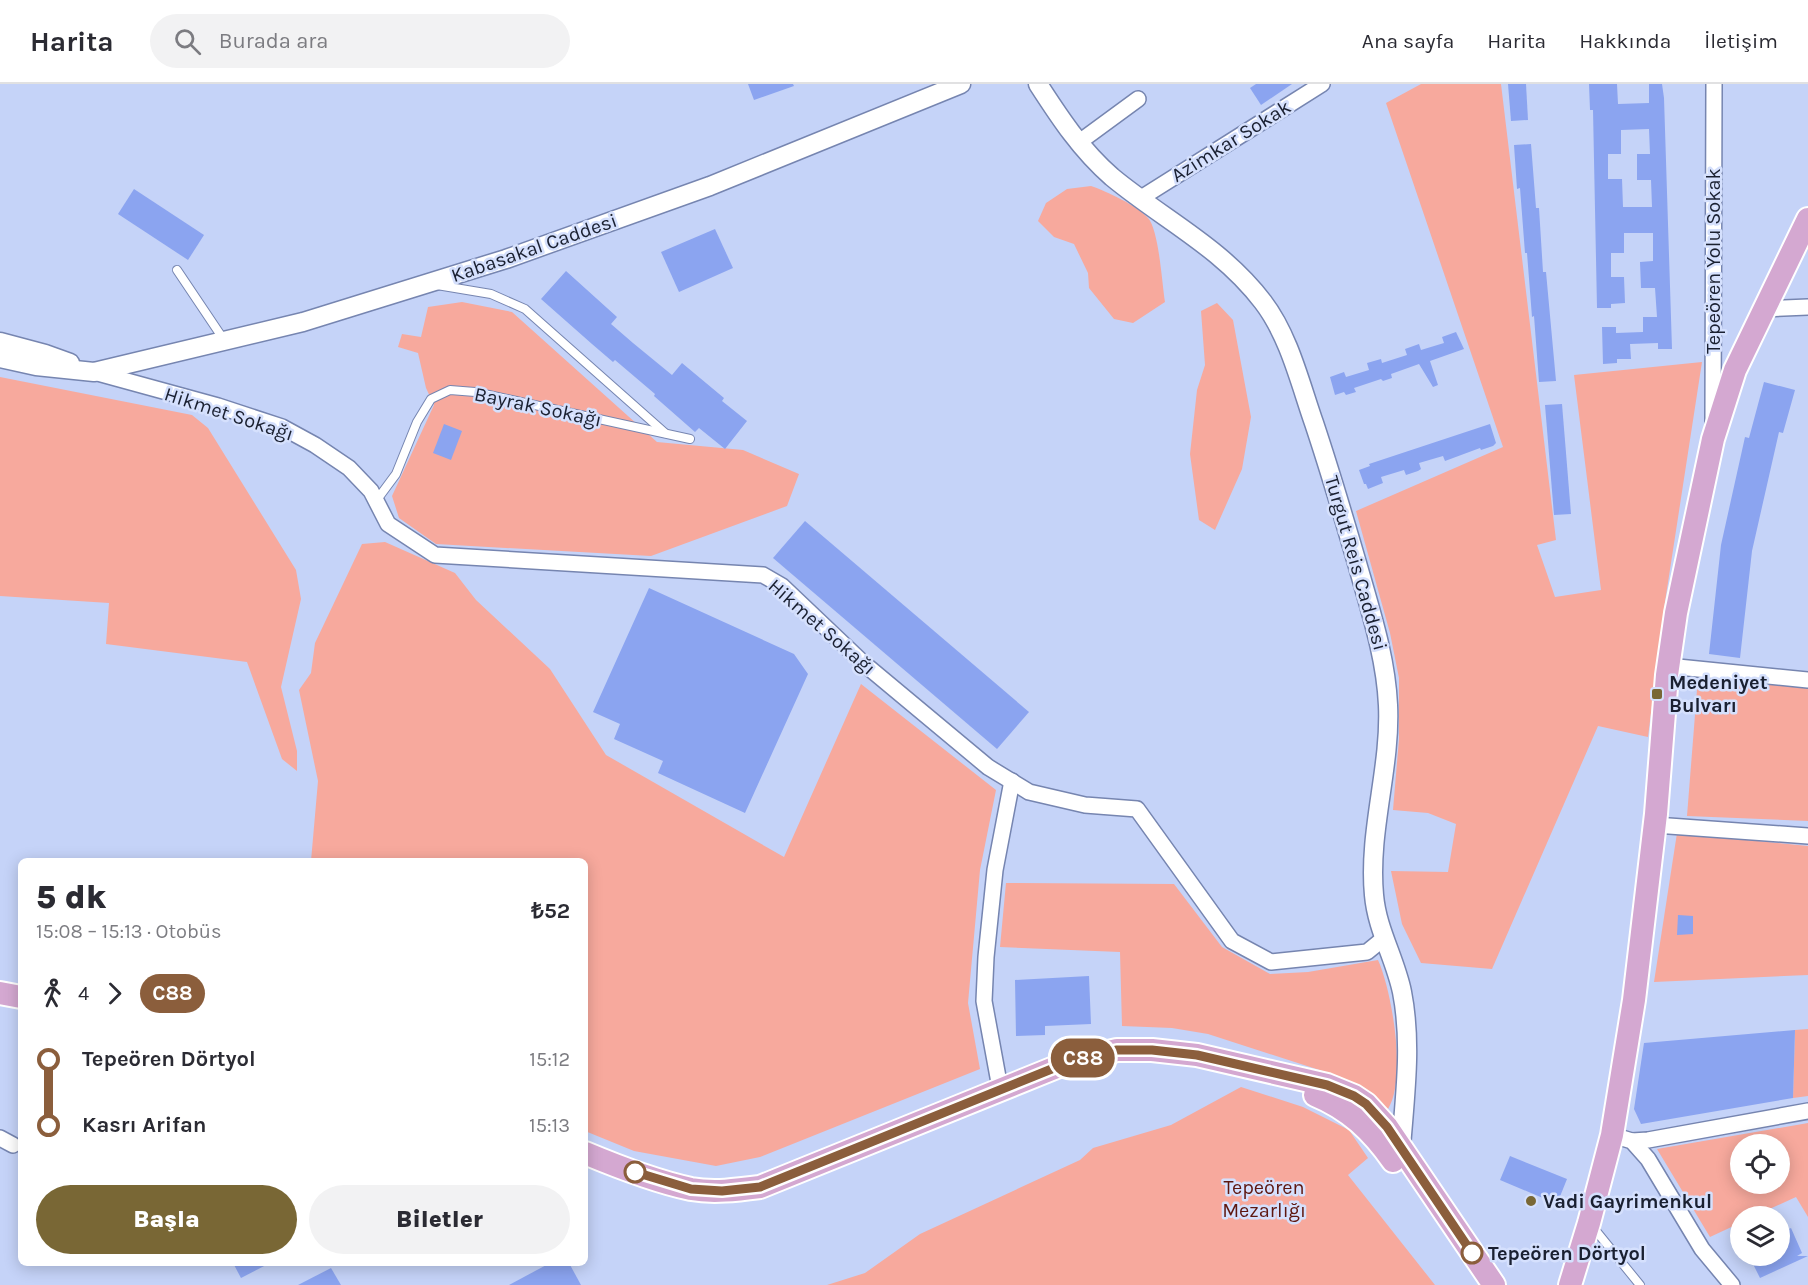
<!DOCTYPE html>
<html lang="tr">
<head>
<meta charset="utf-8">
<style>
	body { margin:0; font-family:Karla,sans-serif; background:#f2f2f3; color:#2b2b33; height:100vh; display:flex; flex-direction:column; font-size:22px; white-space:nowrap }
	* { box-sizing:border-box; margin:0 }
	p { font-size:20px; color:#7c7c81 }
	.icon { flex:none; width:33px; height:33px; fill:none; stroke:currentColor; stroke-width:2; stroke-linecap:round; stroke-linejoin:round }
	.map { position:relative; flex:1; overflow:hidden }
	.sheet { position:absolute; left:18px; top:774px; width:570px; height:408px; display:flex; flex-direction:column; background:#fff; border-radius:9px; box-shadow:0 3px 15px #0003 }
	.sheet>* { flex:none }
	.badge { padding:0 12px; border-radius:20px; font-size:21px; line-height:39px }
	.fabs { position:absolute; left:1730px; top:1050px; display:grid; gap:12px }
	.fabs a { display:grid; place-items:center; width:60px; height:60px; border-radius:50%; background:#fff; box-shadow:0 3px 15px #0003; font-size:30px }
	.map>.badge { position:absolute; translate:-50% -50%; box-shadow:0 0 0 3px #fff }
	.legs { display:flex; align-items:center; gap:9px; height:66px; padding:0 18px; font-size:20px }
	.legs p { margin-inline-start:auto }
	.head { display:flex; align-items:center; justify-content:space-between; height:102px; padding:0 18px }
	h1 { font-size:33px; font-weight:800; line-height:45px }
	.action { display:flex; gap:12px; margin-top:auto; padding:12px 18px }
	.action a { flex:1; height:69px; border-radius:36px; background:#796735; color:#fff; font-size:24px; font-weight:800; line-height:69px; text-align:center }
	.action a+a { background:#f2f2f3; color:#2b2b33 }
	ul { padding:0 18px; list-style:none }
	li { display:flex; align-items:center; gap:21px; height:66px; font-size:22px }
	li i { display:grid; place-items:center; width:9px; height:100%; margin:0 8px; background:currentColor }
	li i::after { content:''; width:15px; height:15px; margin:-8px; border:4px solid; border-radius:50%; background:#fff }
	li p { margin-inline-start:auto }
	li:first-child i { background:linear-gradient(#0000 50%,currentColor 0) }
	li:last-child i { background:linear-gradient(currentColor 50%,#0000 0) }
	header { display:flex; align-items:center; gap:36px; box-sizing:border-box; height:84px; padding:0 30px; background:#fff; border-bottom:2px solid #e1e1e2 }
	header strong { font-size:28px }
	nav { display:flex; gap:33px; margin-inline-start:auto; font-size:21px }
	.search { width:420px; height:54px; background:#f2f2f3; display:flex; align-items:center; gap:15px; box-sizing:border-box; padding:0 21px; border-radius:33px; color:#7c7c81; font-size:22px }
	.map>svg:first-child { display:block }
</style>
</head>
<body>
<header>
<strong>Harita</strong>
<div class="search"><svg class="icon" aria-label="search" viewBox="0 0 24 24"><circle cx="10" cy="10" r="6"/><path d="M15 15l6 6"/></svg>Burada ara</div>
<nav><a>Ana sayfa</a><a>Harita</a><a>Hakkında</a><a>İletişim</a></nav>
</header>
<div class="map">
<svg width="1808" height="1201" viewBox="0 0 1808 1201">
	<rect width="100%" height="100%" fill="#c5d3f8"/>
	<g fill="#f7a99d" fill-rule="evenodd">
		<polygon points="1421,0 1501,0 1556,456 1537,461 1555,513 1601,506 1574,291 1702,278 1665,518 1648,653 1598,642 1492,885 1421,879 1402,840 1391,787 1448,788 1456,740 1428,729 1393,726 1399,655 1399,594 1390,549 1356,427 1503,363 1386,19"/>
		<path d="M 1091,102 C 1106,107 1138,122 1148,134 C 1159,146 1162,200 1165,218 L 1133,239 L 1114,235 L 1089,204 L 1088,189 L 1074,160 L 1054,153 L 1038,137 L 1046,119 L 1067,105 Z"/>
		<polygon points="462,218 512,228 657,358 743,366 799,390 787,422 651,472 436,460 399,434 392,412 434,321 426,304 418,269 398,263 402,250 421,253 428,223"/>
		<polygon points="1217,219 1233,236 1251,333 1242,385 1215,446 1199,436 1190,370 1197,306 1205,281 1201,227"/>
		<polygon points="0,293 192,331 208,344 296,486 301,515 281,603 297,667 297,687 282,675 247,578 106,560 109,519 0,512"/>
		<polygon points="385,458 455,489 476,516 550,585 606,671 784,773 861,600 996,706 980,786 968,919 980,985 760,1073 716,1082 634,1067 585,1047 585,777 311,777 318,697 299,606 311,589 315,559 362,460"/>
		<polygon points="1698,593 1808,603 1808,737 1687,732"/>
		<polygon points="1677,749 1808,762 1808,891 1654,898"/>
		<path d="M 1006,799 L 1174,800 L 1222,863 L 1270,890 L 1308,888 L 1378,876 C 1392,907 1407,995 1388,1025 L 1341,993 L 1208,950 L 1172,944 L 1122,942 L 1120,868 L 1000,863 Z"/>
		<polygon points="1808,945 1808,1012 1793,1014 1795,946"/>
		<polygon points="1241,1003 1303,1023 1349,1046 1368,1074 1348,1091 1435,1201 827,1201 865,1189 920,1150 1080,1076 1093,1064 1171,1041"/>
		<path d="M 1808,1039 L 1808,1133 L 1796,1113 L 1754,1132 L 1740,1132 L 1740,1139 L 1710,1153 L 1657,1065 ZM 1740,1060 L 1779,1060 L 1779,1100 L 1740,1100 Z"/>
	</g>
	<g fill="#8ba4f0" fill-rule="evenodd">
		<polygon points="748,0 793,0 794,2 754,16"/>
		<polygon points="1256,0 1292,0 1261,21 1250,4"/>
		<polygon points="1508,0 1526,0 1528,36 1511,37"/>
		<path d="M 1589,0 L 1617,0 L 1618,20 L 1649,19 L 1649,0 L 1662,0 L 1664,14 L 1672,265 L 1658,265 L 1658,259 L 1630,260 L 1631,275 L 1617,275 L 1617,279 L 1603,280 L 1602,243 L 1616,243 L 1616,249 L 1643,248 L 1643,233 L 1657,233 L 1655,204 L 1641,204 L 1640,178 L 1653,177 L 1653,149 L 1624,149 L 1624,169 L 1611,169 L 1611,193 L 1624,193 L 1625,219 L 1611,220 L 1611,224 L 1597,224 L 1593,26 L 1590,26 ZM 1649,45 L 1650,70 L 1637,70 L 1637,96 L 1651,96 L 1652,123 L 1623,123 L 1622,95 L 1608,95 L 1608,70 L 1621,70 L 1621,46 Z"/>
		<polygon points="1531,60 1536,124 1539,124 1543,188 1546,188 1556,297 1539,298 1534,232 1532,233 1527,169 1525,169 1520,104 1517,105 1514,61"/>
		<polygon points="134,105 204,151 188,176 118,130"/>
		<polygon points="715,145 733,184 679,208 661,168"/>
		<polygon points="566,187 617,233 611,240 633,259 672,291 682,279 724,314 722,317 747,337 725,365 699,344 695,348 654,312 655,310 615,276 613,278 592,260 541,215"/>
		<polygon points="1456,248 1464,265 1430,277 1438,301 1433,303 1419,280 1391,290 1392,294 1383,297 1381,295 1354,304 1356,308 1346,311 1344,308 1335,311 1330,293 1344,288 1346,293 1369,286 1367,279 1381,275 1382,279 1407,271 1405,265 1419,260 1421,266 1444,259 1442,253"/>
		<polygon points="1764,298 1795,306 1783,349 1779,348 1752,467 1740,574 1709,570 1721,461 1745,353 1749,354"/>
		<polygon points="1562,320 1571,430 1554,431 1545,321"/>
		<polygon points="444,340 462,347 451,376 433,369"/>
		<polygon points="1490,340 1496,359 1493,362 1481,366 1480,364 1445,377 1443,372 1419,379 1421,385 1418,387 1406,391 1404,386 1381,393 1383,399 1368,405 1366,400 1364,400 1359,386 1370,382 1369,380"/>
		<polygon points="805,437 1029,628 997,665 773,474"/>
		<polygon points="649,504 794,570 808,590 745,729 658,689 663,677 614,655 620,640 593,628"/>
		<polygon points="1678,831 1693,832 1693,850 1677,851"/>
		<polygon points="1089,892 1091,940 1045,942 1045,951 1016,952 1015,896"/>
		<polygon points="1795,946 1793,1014 1641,1040 1634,1025 1644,959"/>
		<polygon points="1510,1072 1567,1095 1557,1120 1500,1096"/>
		<polygon points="1791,1144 1802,1169 1797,1172 1808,1172 1760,1194 1749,1172 1779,1172 1779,1150"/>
		<polygon points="233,1179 270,1179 241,1194"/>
		<polygon points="550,1179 569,1179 581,1201 509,1201"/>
		<polygon points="331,1184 341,1201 298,1201"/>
	</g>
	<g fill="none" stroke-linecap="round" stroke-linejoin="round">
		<g stroke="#7685b0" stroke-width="10">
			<g id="service">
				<polyline points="177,186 224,256"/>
				<polyline points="437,201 491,210 525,225 665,349"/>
				<polyline points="376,417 396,390 417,338 431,315 450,306 475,308 690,355"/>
				<polyline points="1592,1142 1640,1201"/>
			</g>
		</g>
		<g stroke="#7685b0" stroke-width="18">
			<g id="minor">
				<polyline points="1078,59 1138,15"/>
				<polyline points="1141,114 1322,0"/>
				<polyline points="1764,225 1808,223"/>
				<polyline points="94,288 218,322 282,343 315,361 349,384 371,407 388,440 435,471 763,491 782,502 862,578 988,683 1029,708 1085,721 1137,725 1232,857 1271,878 1367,868 1383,855"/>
				<polyline points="1713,337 1714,0"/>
				<polyline points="1668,582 1808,596"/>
				<polyline points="1655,741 1808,752"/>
				<polyline points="1000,1004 984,917 986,873 995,786 1012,697"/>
				<polyline points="1612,1051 1632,1057 1648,1075 1702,1165 1732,1201"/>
				<polyline points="0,1054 13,1061"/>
				<polyline points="1632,1057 1648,1056 1808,1027"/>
			</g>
		</g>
		<g stroke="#7685b0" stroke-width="21">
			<g id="tertiary">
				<path d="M 1038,0 C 1060,34 1081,66 1112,93 C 1164,136 1221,163 1263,218 C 1289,252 1300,299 1314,339 C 1331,390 1346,441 1361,493 C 1373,535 1386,577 1388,621 C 1391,684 1368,747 1374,811 C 1377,846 1395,874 1402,908 C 1412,959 1405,1011 1401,1063"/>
				<polyline points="0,258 45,270 70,279"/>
				<polyline points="0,274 36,282 94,288 303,238 506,175 710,102 961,0"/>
			</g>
		</g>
		<g stroke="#fff" stroke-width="26">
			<g id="primary">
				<polyline points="0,909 21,913"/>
				<path d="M 1315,1011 C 1349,1025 1372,1047 1393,1077"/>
				<path d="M 585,1069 C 616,1082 658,1098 691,1105 C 713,1109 737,1106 760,1103 L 1074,976 L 1117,966 L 1152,966 L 1197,971 L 1327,1001 L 1354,1012 L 1366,1020 L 1387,1043 L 1494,1201"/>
				<polyline points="1570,1201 1589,1139 1612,1051 1634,916 1656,730 1667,591 1676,529 1713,355 1735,286 1808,135"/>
			</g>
		</g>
		<use href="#service" stroke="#fff" stroke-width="8"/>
		<use href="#minor" stroke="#fff" stroke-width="15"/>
		<use href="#tertiary" stroke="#fff" stroke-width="18"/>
		<use href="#primary" stroke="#d4a8d1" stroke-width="22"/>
	</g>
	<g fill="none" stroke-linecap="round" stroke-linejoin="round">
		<g stroke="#fff" stroke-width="14">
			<polyline id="line-1" points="635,1088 691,1105 722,1107 760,1103 1074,976 1117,966 1152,966 1197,971 1327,1001 1354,1012 1366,1020 1387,1043 1472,1169"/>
		</g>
		<use href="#line-1" stroke="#8b5e3c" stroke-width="9"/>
	</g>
	<g fill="#796735" stroke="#d5e0fd" stroke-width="2">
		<rect x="1651" y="604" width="12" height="12" rx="3"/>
		<circle cx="1531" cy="1117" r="6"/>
	</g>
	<g fill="#fff" stroke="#8b5e3c" stroke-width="3">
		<circle cx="635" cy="1088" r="10"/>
		<circle cx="1472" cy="1169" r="10"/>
	</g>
	<g text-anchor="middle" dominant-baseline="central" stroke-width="5" stroke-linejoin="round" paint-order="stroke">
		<g font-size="20" fill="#1a2031" stroke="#d5e0fd">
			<text transform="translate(1231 57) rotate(-32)">Azimkar Sokak</text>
			<text transform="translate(534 164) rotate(-19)">Kabasakal Caddesi</text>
			<text transform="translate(1713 177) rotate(-90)">Tepeören Yolu Sokak</text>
			<text transform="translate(538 323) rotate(12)">Bayrak Sokağı</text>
			<text transform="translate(229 330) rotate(18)">Hikmet Sokağı</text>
			<text transform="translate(1356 479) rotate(74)">Turgut Reis Caddesi</text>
			<text transform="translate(822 543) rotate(41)">Hikmet Sokağı</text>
		</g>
		<g font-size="20" font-weight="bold" fill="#1a2031" stroke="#d5e0fd" text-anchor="start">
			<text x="1669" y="598">Medeniyet<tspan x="1669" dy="23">Bulvarı</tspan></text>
			<text x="1543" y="1117">Vadi Gayrimenkul</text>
		</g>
		<g font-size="20" fill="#5e1710" stroke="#d5e0fd">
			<text x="1264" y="1103">Tepeören<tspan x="1264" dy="23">Mezarlığı</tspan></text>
		</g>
		<g font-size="20" font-weight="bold" fill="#1a2031" stroke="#d5e0fd" text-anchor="start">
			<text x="1488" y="1169">Tepeören Dörtyol</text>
		</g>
	</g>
</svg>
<div class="fabs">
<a><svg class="icon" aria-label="locate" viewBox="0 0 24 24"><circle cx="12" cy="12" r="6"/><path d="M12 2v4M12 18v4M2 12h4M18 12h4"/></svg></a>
<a><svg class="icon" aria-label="layers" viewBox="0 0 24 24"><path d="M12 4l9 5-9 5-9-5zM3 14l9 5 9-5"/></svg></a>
</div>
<b class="badge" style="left:1083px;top:974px;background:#8b5e3c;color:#fff">C88</b>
<section class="sheet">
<div class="head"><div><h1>5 dk</h1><p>15:08 – 15:13 · Otobüs</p></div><b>₺52</b></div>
<div class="legs"><svg class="icon" aria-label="walk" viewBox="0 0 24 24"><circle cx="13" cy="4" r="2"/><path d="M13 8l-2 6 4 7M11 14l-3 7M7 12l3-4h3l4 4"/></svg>4<svg class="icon" aria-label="forward" viewBox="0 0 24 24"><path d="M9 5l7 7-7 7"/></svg><b class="badge" style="background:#8b5e3c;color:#fff">C88</b></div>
<ul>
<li><i style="color:#8b5e3c"></i><b>Tepeören Dörtyol</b><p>15:12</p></li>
<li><i style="color:#8b5e3c"></i><b>Kasrı Arifan</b><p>15:13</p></li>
</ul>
<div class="action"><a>Başla</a><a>Biletler</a></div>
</section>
</div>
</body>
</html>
